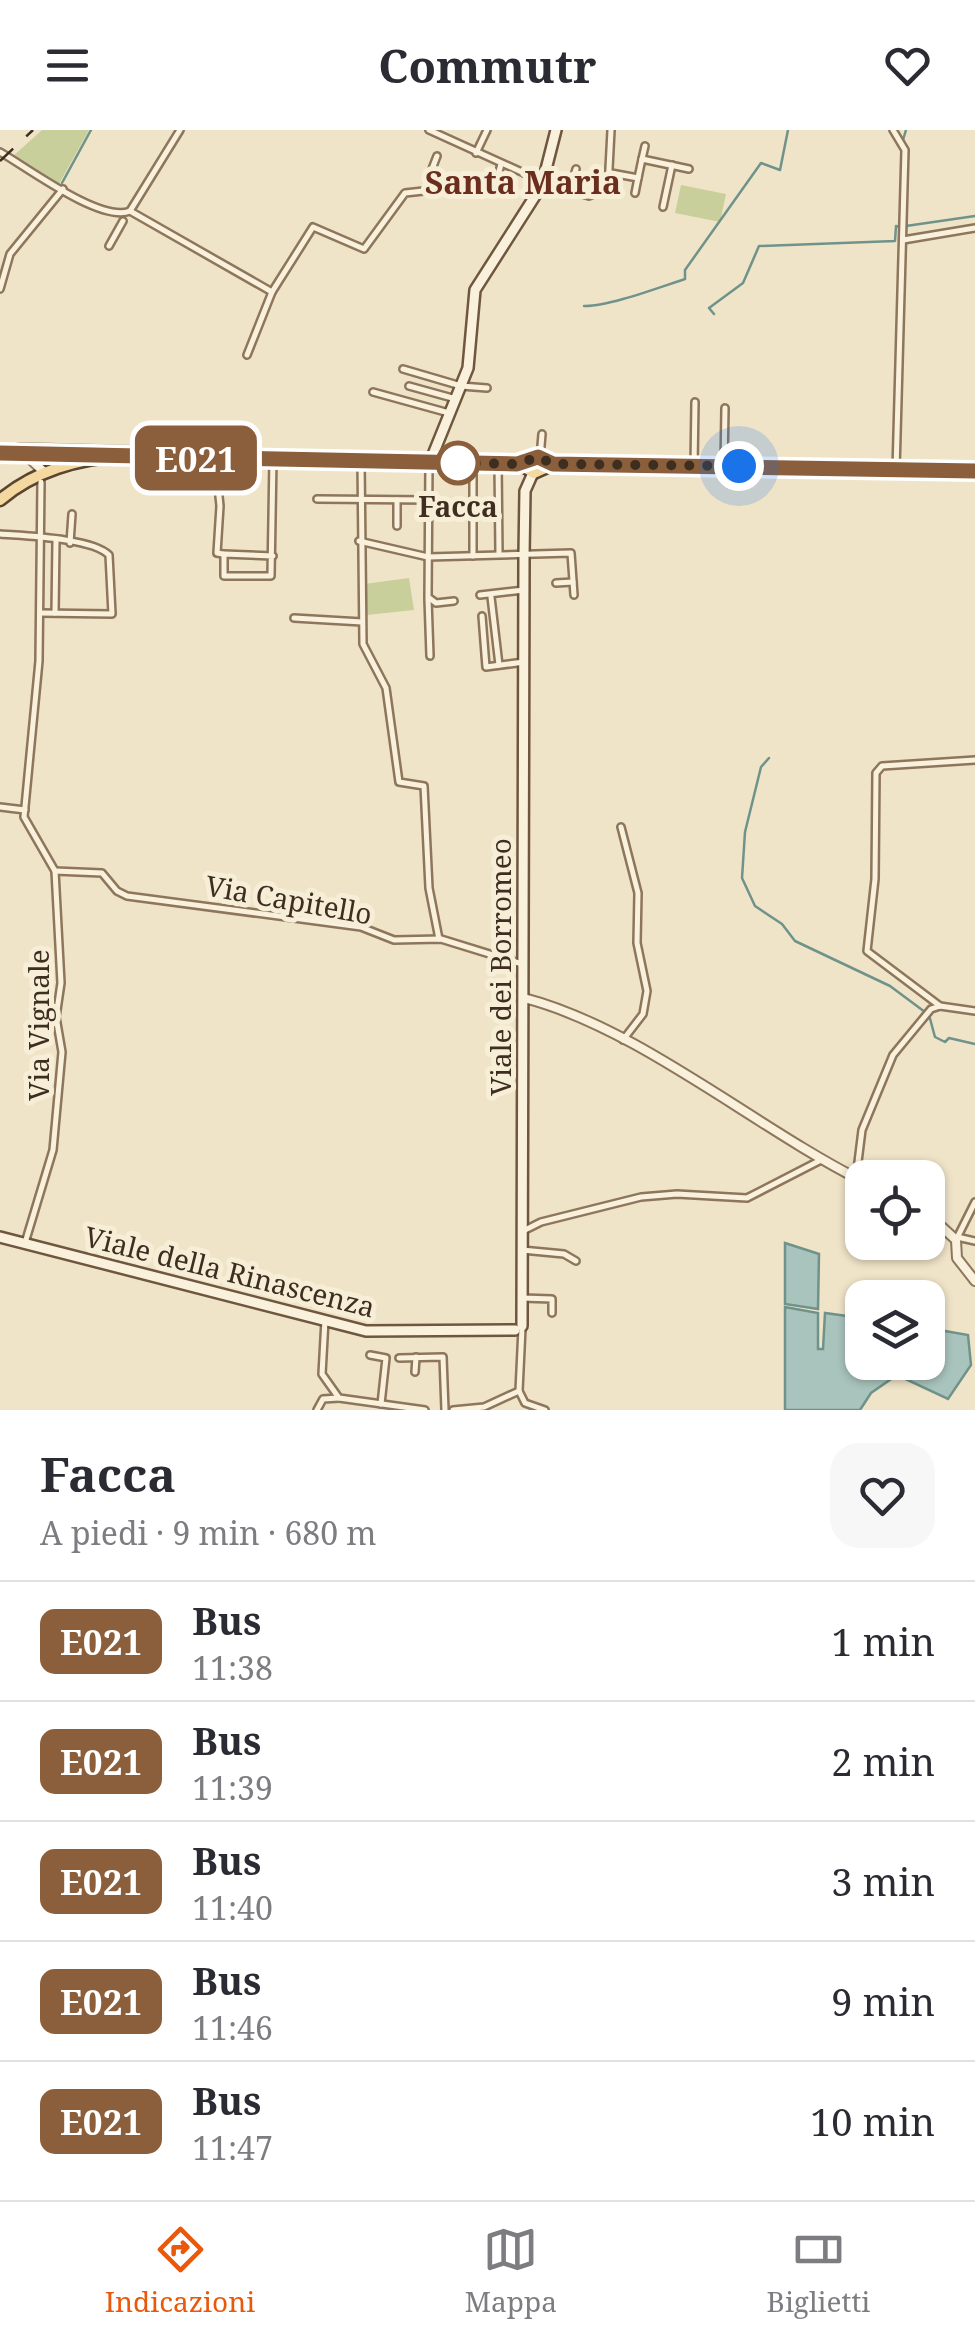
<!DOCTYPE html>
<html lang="it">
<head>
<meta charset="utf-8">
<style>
	body { margin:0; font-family:"Noto Serif",serif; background:#f7f7f7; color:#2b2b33; height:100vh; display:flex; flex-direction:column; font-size:38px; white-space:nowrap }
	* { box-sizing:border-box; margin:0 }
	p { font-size:32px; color:#7c7c81 }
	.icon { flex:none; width:55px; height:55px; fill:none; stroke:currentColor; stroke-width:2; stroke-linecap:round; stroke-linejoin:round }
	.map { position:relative; height:1280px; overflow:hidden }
	.drawer { display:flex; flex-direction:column; background:#fff; flex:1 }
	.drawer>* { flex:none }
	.badge { padding:0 20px; border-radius:15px; font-size:35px; line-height:65px }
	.fabs { position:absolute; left:845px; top:1030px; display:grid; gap:20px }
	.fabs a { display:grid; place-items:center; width:100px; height:100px; border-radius:20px; background:#fff; box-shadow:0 2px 8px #0004; font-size:50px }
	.you { position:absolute; width:50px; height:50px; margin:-25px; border:8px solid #fff; border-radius:50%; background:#1a73e8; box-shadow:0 0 0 15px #1a73e833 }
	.map>.badge { position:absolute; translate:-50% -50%; box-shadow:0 0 0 5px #fff }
	.round { display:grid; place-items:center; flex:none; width:105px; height:105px; border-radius:30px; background:#f7f7f7 }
	.head { display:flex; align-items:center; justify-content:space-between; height:170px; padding:0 40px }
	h1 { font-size:48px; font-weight:700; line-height:75px }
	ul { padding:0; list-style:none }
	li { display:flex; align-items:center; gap:30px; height:120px; padding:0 40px; border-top:2px solid #e1e1e2 }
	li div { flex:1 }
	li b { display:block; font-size:38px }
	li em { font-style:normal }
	li .badge { min-width:110px; font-weight:700; text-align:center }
	header { display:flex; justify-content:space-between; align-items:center; height:130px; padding:0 40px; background:#fff; font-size:45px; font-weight:700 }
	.dock { display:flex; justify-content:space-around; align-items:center; height:140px; border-top:2px solid #e1e1e2; background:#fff; font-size:28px; color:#7c7c81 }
	.dock a { display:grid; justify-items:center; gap:5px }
	.dock .active { color:#ea580c }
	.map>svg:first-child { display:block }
</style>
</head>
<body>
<header><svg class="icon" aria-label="menu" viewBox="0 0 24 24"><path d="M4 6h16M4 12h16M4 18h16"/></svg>Commutr<svg class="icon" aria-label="heart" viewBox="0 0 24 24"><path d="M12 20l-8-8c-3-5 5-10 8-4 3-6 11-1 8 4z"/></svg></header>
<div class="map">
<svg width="975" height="1280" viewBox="0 0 975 1280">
	<rect width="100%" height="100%" fill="#f0e4c8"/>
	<g fill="#c9cf9b">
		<polygon points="42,0 89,0 59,54 12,27"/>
		<polygon points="681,55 726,64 720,92 675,83"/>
		<polygon points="409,448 414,480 367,485 364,454"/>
	</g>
	<g fill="#a9c4bc" stroke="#6f938a" stroke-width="2.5">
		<polygon points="785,1113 819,1124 818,1179 785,1174"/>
		<polygon points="785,1177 818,1183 818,1219 823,1219 825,1183 862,1188 862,1232 928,1232 928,1198 968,1205 971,1235 948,1269 897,1245 871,1263 860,1280 785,1280"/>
	</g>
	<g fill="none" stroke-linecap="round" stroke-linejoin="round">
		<g stroke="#6f938a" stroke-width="2.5">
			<polyline points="903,10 906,0"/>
			<polyline points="62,53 91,0"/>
			<polyline points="906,96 975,86"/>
			<path d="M 584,176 C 607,177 660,157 685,149 L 685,140 L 761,33 L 780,40 L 788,0"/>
			<polyline points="714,184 709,178 743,153 759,116 895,111 896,96 900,97"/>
			<polyline points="769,628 761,637 745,702 742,748 755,776 782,794 795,811 890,856 929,885 935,907 945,912 949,908 975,914"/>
		</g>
		<g stroke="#8d765c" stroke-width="10">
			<g id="minor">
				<polyline points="429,0 537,49"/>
				<polyline points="893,0 905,20 896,340"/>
				<path d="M 0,22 C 28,38 101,93 130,81 L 180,0"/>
				<polyline points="476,23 487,0"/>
				<polyline points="642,29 645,16"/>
				<polyline points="611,43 638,48 642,29 689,39"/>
				<polyline points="544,53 589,66 608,58 611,0"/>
				<polyline points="435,60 438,43 432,39 437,26"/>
				<polyline points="570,61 576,39"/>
				<polyline points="635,63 638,48"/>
				<polyline points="663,77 672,35"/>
				<polyline points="130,81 272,162 313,97 364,119 405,63 496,53 501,34"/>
				<polyline points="903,110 975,98"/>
				<polyline points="109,116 123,91"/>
				<polyline points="0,159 10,124 63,59"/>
				<polyline points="247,225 272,162"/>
				<polyline points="403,239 461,256 487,258"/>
				<polyline points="409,256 456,269"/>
				<polyline points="373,262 449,283"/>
				<polyline points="15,323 19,317 176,321"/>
				<polyline points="215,328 220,376 217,423 223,424"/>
				<polyline points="540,328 542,304"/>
				<polyline points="273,329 271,446 224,446 224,424 273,426"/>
				<polyline points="361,331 363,514 386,558 399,652 424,656 429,758 439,809"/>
				<polyline points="429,332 428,467 436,473 454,471"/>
				<polyline points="498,333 499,424"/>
				<polyline points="473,334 473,426"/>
				<polyline points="724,335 725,278"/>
				<polyline points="694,336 695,272"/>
				<polyline points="317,369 429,370"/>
				<polyline points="397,396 397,370"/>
				<path d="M 0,404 C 25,406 92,408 109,425 L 112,484 L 40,483"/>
				<polyline points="359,411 428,427 571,423 574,465"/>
				<polyline points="70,413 72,384"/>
				<polyline points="556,453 573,452"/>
				<polyline points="480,465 524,460"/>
				<polyline points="491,467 499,535"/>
				<polyline points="428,469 430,526"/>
				<polyline points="55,483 56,411"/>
				<polyline points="482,486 486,537 524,532"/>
				<polyline points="294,488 362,492"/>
				<polyline points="0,677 25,680"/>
				<polyline points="621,697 638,763 637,813 647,861 643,884 623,910"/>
				<polyline points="55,741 102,743 117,761 127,766 361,797 394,810 441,809 522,834"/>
				<polyline points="940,876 867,821 875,749 876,643 882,636 975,630"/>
				<polyline points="856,1048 862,1000 893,925 931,879 940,876 975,881"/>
				<polyline points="525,1100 541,1092 641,1067 677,1064 747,1068 819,1031"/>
				<polyline points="957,1107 975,1111"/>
				<polyline points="956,1110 975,1072"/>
				<polyline points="25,1113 53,1020 62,922 56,887 61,853 55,741 24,687 39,531 41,352"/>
				<polyline points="522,1120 564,1124 576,1131"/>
				<polyline points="522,1168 552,1169 552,1183"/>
				<polyline points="325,1190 322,1244 339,1268 425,1280"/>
				<polyline points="370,1225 386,1228 381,1274"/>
				<polyline points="399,1228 443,1227 445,1280"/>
				<polyline points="415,1242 416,1227"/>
				<polyline points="519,1261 525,1273 545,1280"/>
				<polyline points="317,1280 323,1269 339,1268"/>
				<polyline points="453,1280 484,1277 519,1261 522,1198"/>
			</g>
		</g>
		<g stroke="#8d765c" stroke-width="12">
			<g id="tertiary">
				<polyline points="0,323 100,325"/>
				<polyline points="25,324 45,343"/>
				<path d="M 524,868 C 637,897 755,997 862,1051"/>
				<polyline points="928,1084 956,1110 957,1128 975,1151"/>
			</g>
		</g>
		<g stroke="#6f573f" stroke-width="14">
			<g id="secondary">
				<polyline points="430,332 468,238 475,160 542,55 556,0"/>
				<polyline points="0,1107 366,1201 515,1200"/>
				<polyline points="522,1196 524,425 525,361 533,343"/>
			</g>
		</g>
		<g stroke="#5b4430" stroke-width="15">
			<g id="primary">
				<polyline points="520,334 534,343 552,335"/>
				<path d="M 0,370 C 34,341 79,328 123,326 L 517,333 L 535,327 L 553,335 L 975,341"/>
			</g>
		</g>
		<use href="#minor" stroke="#faf1dc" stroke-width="5"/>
		<use href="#tertiary" stroke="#faf1dc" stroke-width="8"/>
		<use href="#secondary" stroke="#faf1dc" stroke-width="9"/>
		<use href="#primary" stroke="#f3d9a0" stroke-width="10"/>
		<polyline stroke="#3d2e20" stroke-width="2.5" stroke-dasharray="18 18" stroke-linecap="butt" points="0,31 33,0"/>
	</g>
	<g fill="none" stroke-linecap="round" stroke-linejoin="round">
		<g stroke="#fff" stroke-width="22">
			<polyline id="line" points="0,323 517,334 538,327 553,334 975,341"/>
		</g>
		<use href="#line" stroke="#8b5e3c" stroke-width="15"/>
		<polyline stroke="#3d2e20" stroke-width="10" stroke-dasharray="0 18" points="458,333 517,334 538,327 553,334 739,336"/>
	</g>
	<circle fill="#fff" stroke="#8b5e3c" stroke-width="5" cx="458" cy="333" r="20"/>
	<g text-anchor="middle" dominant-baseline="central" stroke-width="10" stroke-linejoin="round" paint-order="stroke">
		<g font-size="28" font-weight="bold" fill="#3d2e20" stroke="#f7eed8">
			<text x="458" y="376">Facca</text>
		</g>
		<g font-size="28" fill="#3d2e20" stroke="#f7eed8">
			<text transform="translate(289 769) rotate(10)">Via Capitello</text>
			<text transform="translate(500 837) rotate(-90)">Viale dei Borromeo</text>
			<text transform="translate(38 895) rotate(-90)">Via Vignale</text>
			<text transform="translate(230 1141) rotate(14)">Viale della Rinascenza</text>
		</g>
		<g font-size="32" font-weight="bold" fill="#6b2e1e" stroke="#f7eed8">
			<text x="523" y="51">Santa Maria</text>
		</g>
	</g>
</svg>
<div class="fabs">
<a><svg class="icon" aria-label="locate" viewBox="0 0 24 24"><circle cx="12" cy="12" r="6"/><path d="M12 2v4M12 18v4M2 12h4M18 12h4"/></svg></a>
<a><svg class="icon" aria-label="layers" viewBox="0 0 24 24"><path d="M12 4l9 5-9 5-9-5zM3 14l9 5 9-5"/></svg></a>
</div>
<div class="you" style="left:739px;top:336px"></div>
<b class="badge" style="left:196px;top:328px;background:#8b5e3c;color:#fff">E021</b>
</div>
<section class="drawer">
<div class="head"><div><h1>Facca</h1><p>A piedi · 9 min · 680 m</p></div><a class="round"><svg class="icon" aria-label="heart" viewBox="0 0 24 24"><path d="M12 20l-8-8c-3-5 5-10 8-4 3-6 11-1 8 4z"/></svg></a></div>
<ul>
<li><span class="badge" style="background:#8b5e3c;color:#fff">E021</span><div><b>Bus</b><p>11:38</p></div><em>1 min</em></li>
<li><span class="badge" style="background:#8b5e3c;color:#fff">E021</span><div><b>Bus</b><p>11:39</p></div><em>2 min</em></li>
<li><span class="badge" style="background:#8b5e3c;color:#fff">E021</span><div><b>Bus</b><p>11:40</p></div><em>3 min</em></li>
<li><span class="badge" style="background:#8b5e3c;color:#fff">E021</span><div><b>Bus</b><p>11:46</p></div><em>9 min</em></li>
<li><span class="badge" style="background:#8b5e3c;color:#fff">E021</span><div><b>Bus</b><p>11:47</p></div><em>10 min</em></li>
</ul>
</section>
<nav class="dock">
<a class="active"><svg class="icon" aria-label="directions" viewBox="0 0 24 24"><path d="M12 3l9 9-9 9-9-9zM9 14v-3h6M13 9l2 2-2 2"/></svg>Indicazioni</a>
<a><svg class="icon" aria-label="map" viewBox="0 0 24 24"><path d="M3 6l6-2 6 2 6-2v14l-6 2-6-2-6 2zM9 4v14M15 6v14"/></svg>Mappa</a>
<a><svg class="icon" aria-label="tickets" viewBox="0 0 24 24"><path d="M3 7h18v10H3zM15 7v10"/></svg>Biglietti</a>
</nav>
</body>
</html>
